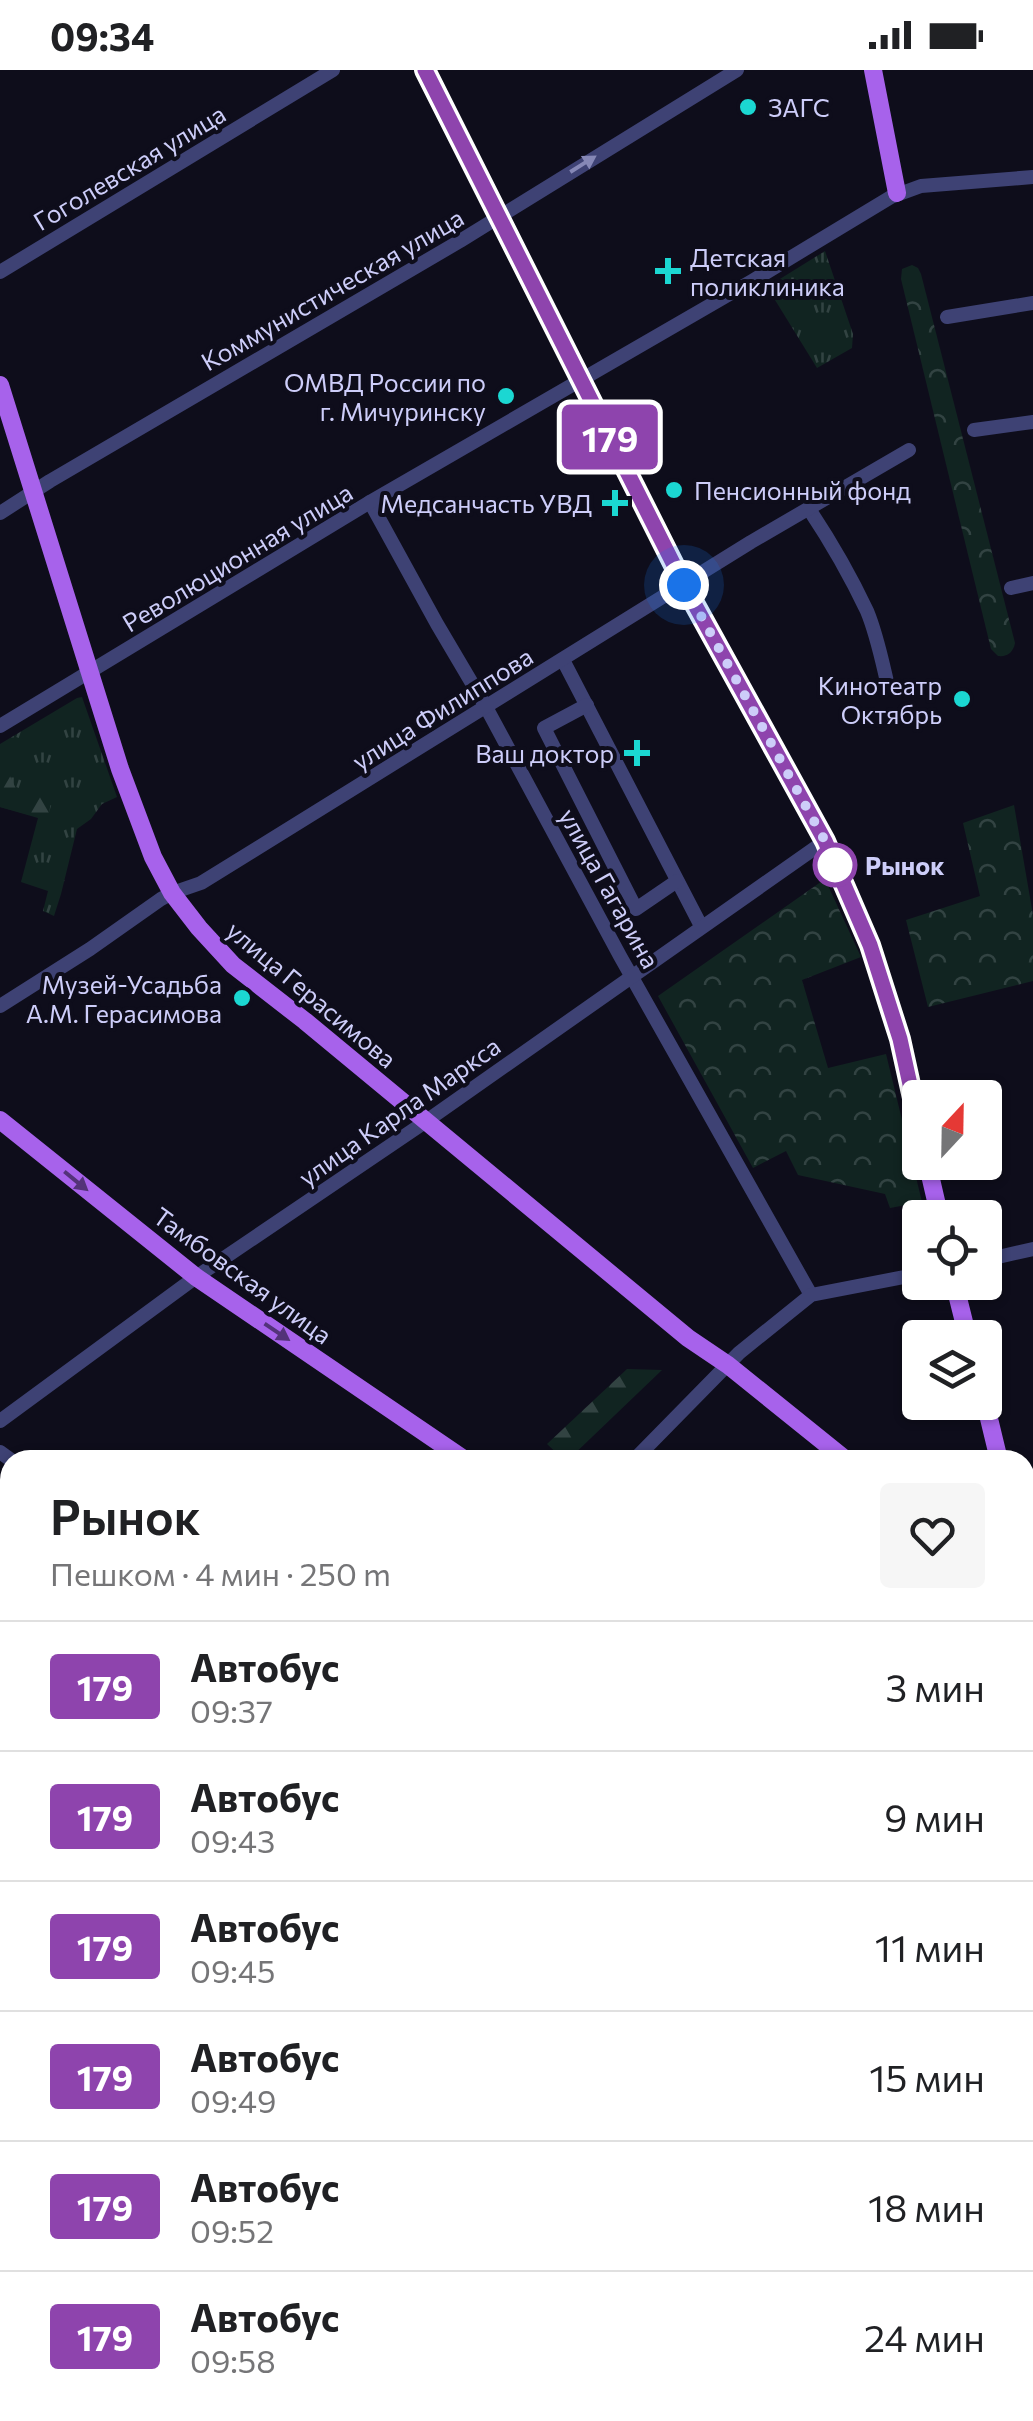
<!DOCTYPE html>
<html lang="ru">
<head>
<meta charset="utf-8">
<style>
	body { margin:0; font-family:Commissioner,sans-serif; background:#f6f6f6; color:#202124; height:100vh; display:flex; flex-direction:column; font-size:38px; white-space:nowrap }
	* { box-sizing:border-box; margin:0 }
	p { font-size:32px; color:#757577 }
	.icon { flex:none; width:55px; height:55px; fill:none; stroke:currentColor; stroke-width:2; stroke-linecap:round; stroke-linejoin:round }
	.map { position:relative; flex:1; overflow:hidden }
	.sheet { position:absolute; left:0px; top:1380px; width:1035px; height:972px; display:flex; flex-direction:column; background:#fff; border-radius:30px 30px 0 0; box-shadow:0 2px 8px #0004 }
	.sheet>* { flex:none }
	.badge { padding:0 20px; border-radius:8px; font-size:35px; line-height:65px }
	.needle { width:65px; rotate:22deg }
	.tools { position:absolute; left:902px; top:1010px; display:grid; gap:20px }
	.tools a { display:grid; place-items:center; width:100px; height:100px; border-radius:10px; background:#fff; box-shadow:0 2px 8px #0004; font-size:50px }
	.you { position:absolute; width:50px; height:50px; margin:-25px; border:8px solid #fff; border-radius:50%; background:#1a73e8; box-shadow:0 0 0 15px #1a73e833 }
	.map>.badge { position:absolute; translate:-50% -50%; box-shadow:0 0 0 5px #fff }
	.round { display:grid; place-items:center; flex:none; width:105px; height:105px; border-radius:10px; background:#f6f6f6 }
	.summary { display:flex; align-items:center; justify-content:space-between; height:170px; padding:0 50px }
	h1 { font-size:48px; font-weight:600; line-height:75px }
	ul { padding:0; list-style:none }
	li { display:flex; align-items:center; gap:30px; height:130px; padding:0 50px; border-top:2px solid #e0e0e0 }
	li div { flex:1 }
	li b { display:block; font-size:38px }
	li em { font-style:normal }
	li .badge { min-width:110px; font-weight:700; text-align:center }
	.status { display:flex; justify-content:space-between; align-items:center; height:70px; padding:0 50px; background:#fff; direction:ltr }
	.status svg { height:28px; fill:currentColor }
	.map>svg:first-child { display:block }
</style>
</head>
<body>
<div class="status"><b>09:34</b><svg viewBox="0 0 49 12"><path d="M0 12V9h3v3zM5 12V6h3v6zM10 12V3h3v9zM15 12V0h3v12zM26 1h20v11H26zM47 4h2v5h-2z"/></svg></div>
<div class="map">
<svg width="1033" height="2351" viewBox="0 0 1033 2351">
	<defs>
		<pattern id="grass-tufts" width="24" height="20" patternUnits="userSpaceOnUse" patternTransform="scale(2.5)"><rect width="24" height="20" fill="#112421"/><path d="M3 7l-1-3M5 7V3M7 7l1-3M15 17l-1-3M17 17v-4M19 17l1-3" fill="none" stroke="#324342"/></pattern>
		<pattern id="forest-firs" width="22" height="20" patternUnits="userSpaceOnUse" patternTransform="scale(2.5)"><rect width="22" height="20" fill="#112421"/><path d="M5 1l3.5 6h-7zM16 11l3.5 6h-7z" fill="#324342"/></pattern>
		<pattern id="park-crowns" width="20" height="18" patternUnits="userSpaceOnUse" patternTransform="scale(2.5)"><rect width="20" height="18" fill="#112421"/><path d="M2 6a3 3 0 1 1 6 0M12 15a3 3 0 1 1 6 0" fill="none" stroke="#324342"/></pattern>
	</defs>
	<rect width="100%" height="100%" fill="#0e0d1b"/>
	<g fill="url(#grass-tufts)">
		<polygon points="825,181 853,264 852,278 817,298 767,217"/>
		<polygon points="82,627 117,727 102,734 91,749 77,759 61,824 54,846 43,841 48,821 21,812 38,748 0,737 0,674 77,628"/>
	</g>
	<g fill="url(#forest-firs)">
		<polygon points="0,685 18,723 38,723 51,731 48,750 0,737"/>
		<polygon points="627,1299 662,1300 568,1390 564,1390 547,1374"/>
	</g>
	<g fill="url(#park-crowns)">
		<path d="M 912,195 L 918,198 L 921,204 L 1015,573 C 1013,583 1007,587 998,586 L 991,579 L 901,209 L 902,199 Z"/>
		<polygon points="1014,735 1033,845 1033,911 928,937 906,850 980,826 963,753"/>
		<polygon points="825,809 861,887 802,910 828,998 886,984 922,1132 890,1138 885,1124 798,1105 786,1081 753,1098 658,926"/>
	</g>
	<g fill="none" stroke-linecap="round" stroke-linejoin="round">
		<g stroke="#3e4274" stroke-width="14">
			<polyline points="0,202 333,0"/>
			<polyline points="947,247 1033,233"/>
			<polyline points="974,360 1033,352"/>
			<polyline points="370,432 437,554 486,637 620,886 811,1225"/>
			<path d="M 809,439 C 831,472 850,505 867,541 C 877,565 882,591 888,616"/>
			<polyline points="0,443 50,411 460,171 737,0"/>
			<polyline points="1011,518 1033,513"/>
			<polyline points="563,590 701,856"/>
			<polyline points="587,635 544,658 636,839 677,811"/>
			<polyline points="0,656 370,432 752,211 891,127 921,116 1033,107"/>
			<polyline points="0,936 90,879 161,829 172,823 201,813 751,472 909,380"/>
			<polyline points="985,1190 1033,1179"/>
			<polyline points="0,1351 196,1207 425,1052 825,771"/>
			<polyline points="0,1382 11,1390"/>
			<polyline points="634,1390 739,1283 811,1225 920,1204"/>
			<polyline points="0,1661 10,1669"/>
			<polyline points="0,1815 10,1822"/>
			<polyline points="1025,1904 1033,1907"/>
			<polyline points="0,1922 10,1929"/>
			<polyline points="0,2040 10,2030"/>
			<polyline points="1025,2145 1033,2149"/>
			<polyline points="1025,2199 1033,2183"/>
			<polyline points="779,2342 791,2351"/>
			<polyline points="818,2351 822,2342"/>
		</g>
		<g stroke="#a762eb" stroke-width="18">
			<polyline points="425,0 503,152 683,515 825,771 870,875 900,969 920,1060"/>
			<polyline points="873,0 897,123"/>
			<polyline points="0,315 120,699 153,787 172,823 199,858 233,895 305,951 688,1268 728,1295 846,1390"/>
			<polyline points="0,1050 196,1207 465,1390"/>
			<polyline points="927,1092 940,1148"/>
			<polyline points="954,1212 968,1268"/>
			<polyline points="985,1332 999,1390"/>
			<polyline points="1025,1491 1033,1520"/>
			<polyline points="1025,1539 1033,1545"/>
			<polyline points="1025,1641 1033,1643"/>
		</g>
		<g stroke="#1bd7d2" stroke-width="2.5" stroke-dasharray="15 12" stroke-linecap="butt">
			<polyline points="0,2126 10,2132"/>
			<polyline points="359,2342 374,2351"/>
		</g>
	</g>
	<defs><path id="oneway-solid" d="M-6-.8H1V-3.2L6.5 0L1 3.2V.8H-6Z" transform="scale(2.5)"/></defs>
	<use fill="#8688b6" href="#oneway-solid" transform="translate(583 94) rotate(-32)"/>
	<g fill="#533379">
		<use href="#oneway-solid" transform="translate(76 1111) rotate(39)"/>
		<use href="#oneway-solid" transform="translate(277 1262) rotate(34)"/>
	</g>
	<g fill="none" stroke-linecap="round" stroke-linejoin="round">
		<g stroke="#fff" stroke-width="22">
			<polyline id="line" points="425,0 684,515 825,771 870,875 900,969 920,1060"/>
		</g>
		<use href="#line" stroke="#8e44ad" stroke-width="15"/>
		<polyline stroke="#cdcdf9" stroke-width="10" stroke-dasharray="0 18" points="684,515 825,771 840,806 835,795"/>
	</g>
	<g fill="#1bd7d2" stroke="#0e0d1b" stroke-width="4">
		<circle cx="748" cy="37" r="10"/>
		<path d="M663 186h10v10h10v10h-10v10h-10v-10h-10v-10h10z"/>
		<circle cx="506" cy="326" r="10"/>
		<circle cx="674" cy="420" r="10"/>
		<path d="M610 418h10v10h10v10h-10v10h-10v-10h-10v-10h10z"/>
		<circle cx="962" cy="629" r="10"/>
		<path d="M632 668h10v10h10v10h-10v10h-10v-10h-10v-10h10z"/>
		<circle cx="242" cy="928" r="10"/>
	</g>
	<circle fill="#fff" stroke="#8e44ad" stroke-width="5" cx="835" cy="795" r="20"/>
	<g text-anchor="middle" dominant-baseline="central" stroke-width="8" stroke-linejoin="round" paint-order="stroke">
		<g font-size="25" fill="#cdcdf9" stroke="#0e0d1b" text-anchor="end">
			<text x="768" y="37" text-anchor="start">ЗАГС</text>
			<text x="690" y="187" text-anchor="start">Детская<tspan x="690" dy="29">поликлиника</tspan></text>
			<text x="486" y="312">ОМВД России по<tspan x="486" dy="29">г. Мичуринску</tspan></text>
			<text x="694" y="420" text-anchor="start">Пенсионный фонд</text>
			<text x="592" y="433">Медсанчасть УВД</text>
			<text x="942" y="615">Кинотеатр<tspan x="942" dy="29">Октябрь</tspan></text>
			<text x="614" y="683">Ваш доктор</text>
			<text x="222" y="914">Музей-Усадьба<tspan x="222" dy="29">А.М. Герасимова</tspan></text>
		</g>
		<g font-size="25" fill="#cdcdf9" stroke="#0e0d1b">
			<text transform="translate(129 97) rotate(-31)">Гоголевская улица</text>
			<text transform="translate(332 219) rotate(-30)">Коммунистическая улица</text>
			<text transform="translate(237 487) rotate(-31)">Революционная улица</text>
			<text transform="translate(442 638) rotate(-32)">улица Филиппова</text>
			<text transform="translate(610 818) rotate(61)">улица Гагарина</text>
			<text transform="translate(312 924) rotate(40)">улица Герасимова</text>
			<text transform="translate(399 1041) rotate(-35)">улица Карла Маркса</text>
			<text transform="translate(243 1205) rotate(36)">Тамбовская улица</text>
		</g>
		<g font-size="25" font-weight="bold" fill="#cdcdf9" stroke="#0e0d1b" text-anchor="start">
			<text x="865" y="795">Рынок</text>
		</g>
	</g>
</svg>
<div class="tools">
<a><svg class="needle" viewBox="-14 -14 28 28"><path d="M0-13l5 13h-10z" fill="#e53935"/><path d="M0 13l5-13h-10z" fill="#757577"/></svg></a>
<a><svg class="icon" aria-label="locate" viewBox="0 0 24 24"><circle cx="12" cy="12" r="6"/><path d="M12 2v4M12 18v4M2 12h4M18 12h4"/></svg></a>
<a><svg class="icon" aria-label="layers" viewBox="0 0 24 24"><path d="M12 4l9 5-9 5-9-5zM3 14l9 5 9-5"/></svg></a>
</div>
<div class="you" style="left:684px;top:515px"></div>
<b class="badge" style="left:610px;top:367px;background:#8e44ad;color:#fff">179</b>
<section class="sheet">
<div class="summary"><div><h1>Рынок</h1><p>Пешком · 4 мин · 250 m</p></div><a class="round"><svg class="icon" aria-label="heart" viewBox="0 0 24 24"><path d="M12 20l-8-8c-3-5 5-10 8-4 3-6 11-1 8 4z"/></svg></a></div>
<ul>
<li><span class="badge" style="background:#8e44ad;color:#fff">179</span><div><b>Автобус</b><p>09:37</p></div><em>3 мин</em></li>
<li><span class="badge" style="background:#8e44ad;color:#fff">179</span><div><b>Автобус</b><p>09:43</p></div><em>9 мин</em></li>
<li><span class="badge" style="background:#8e44ad;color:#fff">179</span><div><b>Автобус</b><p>09:45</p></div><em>11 мин</em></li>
<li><span class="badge" style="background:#8e44ad;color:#fff">179</span><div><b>Автобус</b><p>09:49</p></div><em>15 мин</em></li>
<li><span class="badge" style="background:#8e44ad;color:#fff">179</span><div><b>Автобус</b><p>09:52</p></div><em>18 мин</em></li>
<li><span class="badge" style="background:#8e44ad;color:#fff">179</span><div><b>Автобус</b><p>09:58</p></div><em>24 мин</em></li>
</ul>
</section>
</div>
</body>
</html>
